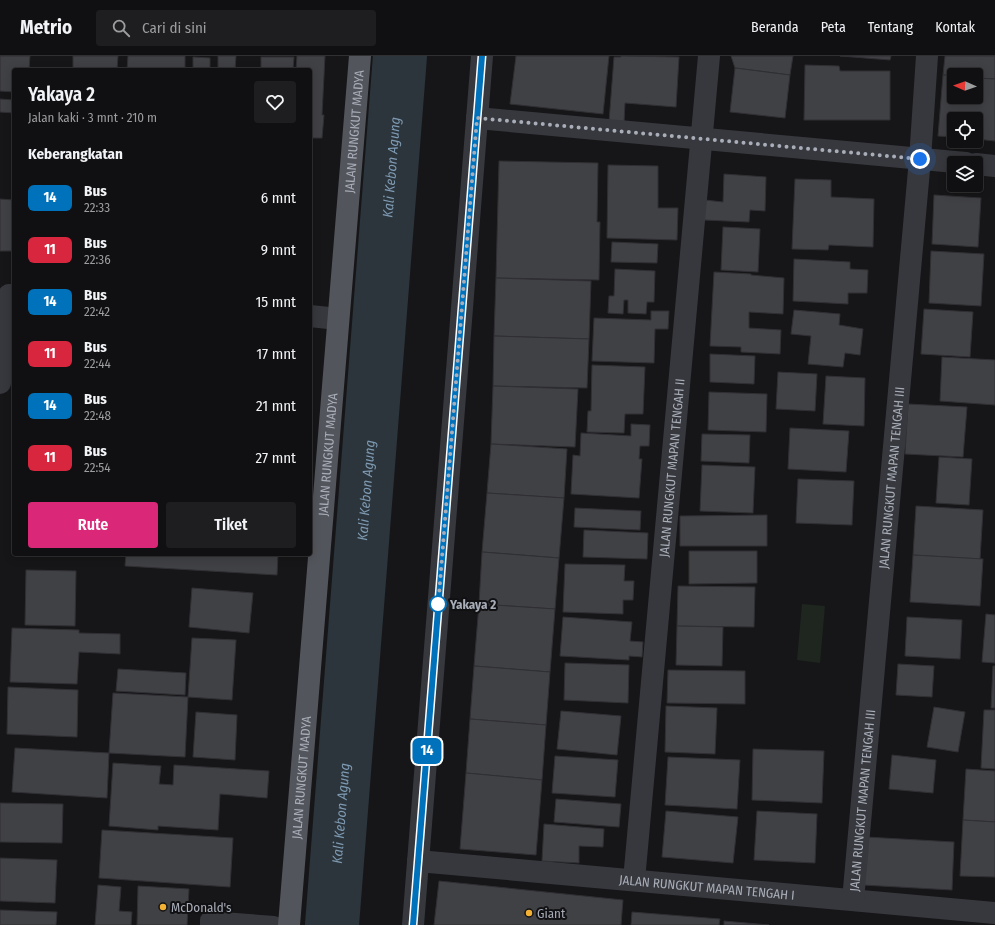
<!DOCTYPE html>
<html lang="id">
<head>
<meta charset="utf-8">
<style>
	body { margin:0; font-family:"Fira Sans Condensed",sans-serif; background:#1e1e20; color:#f1f3f6; height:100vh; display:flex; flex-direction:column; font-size:15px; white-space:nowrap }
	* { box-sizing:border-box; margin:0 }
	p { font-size:13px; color:#9c9d9f }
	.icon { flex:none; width:22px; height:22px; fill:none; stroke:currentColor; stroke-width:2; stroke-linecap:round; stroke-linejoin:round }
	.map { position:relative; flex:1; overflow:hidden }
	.panel { position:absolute; left:12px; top:12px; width:300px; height:488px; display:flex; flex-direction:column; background:#101012; border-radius:4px; box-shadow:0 2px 10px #0003,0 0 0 1px #303032 }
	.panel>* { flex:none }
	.badge { padding:0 8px; border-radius:6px; font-size:14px; line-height:26px }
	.needle { width:26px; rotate:272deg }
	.tools { position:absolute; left:947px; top:12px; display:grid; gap:8px }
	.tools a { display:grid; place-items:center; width:36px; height:36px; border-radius:4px; background:#101012; box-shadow:0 2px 10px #0003,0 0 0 1px #303032; font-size:20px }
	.you { position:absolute; width:20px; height:20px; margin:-10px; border:3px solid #fff; border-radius:50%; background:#1a73e8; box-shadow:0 0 0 6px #1a73e833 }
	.map>.badge { position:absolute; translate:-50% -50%; box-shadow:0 0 0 2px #fff }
	h2 { padding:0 16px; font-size:15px; line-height:36px }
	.round { display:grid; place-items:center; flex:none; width:42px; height:42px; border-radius:4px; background:#1e1e20 }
	.overview { display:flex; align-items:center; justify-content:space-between; height:68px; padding:0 16px }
	h1 { font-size:19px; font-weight:600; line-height:30px }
	.button { display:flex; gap:8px; margin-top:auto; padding:8px 16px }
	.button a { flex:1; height:46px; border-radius:4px; background:#db2777; color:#fff; font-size:16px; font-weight:600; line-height:46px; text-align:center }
	.button a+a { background:#1e1e20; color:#f1f3f6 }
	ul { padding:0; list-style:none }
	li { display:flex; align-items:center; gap:12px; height:52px; padding:0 16px }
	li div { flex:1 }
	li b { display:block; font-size:15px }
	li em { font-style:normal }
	li .badge { min-width:44px; font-weight:700; text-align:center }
	header { display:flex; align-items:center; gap:24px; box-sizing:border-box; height:56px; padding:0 20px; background:#101012; border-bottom:1px solid #303032 }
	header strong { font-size:19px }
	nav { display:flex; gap:22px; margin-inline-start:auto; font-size:14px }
	.search { width:280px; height:36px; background:#1e1e20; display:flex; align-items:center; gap:10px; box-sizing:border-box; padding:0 14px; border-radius:4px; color:#9c9d9f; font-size:15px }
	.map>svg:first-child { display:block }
</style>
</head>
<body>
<header>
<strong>Metrio</strong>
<div class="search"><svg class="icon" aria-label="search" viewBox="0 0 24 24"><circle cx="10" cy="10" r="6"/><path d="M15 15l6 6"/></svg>Cari di sini</div>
<nav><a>Beranda</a><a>Peta</a><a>Tentang</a><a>Kontak</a></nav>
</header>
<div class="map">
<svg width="995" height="869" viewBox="0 0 995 869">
	<rect width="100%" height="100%" fill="#161618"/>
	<polygon fill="#1e261f" points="802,548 825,550 820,607 797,604"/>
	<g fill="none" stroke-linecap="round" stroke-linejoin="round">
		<path stroke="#2c353c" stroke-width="54" id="s1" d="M 332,869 L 400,0"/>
	</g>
	<g fill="#404145" stroke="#303034">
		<polygon points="0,0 30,0 29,14 14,14 14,36 0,35"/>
		<polygon points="73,0 118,0 117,14 73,14"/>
		<polygon points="128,0 185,0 185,14 127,14"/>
		<polygon points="218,0 236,0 235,14 218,14"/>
		<polygon points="297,0 325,0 322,59 324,59 322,82 310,82 310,14 296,14"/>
		<polygon points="516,0 609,0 603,58 510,48"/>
		<polygon points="621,0 679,1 676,51 625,47 624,67 609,66 614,1 621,1"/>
		<polygon points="731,0 793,0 790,19 735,12"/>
		<polygon points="840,0 891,0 890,4"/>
		<polygon points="945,0 995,0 995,23 976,22 976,19 943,19"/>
		<polygon points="193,1 210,2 210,14 193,14"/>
		<polygon points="261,1 294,1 293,14 261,14"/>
		<polygon points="805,9 839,10 840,15 890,15 890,64 804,64"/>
		<polygon points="735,12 790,19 785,62 730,56"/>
		<polygon points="943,19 954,20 954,41 976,41 976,22 995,23 995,85 976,83 976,63 954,63 954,81 938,80"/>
		<polygon points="0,43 14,44 14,57 0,56"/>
		<polygon points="499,105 598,107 597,166 600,166 599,224 496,222"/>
		<polygon points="608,109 658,110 658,152 678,152 677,184 607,182"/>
		<polygon points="724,118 766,121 765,155 750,154 749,166 704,164 705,144 723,146"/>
		<polygon points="795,123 831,124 831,141 874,143 873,191 829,189 828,194 792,193"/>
		<polygon points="934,139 981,142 978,191 932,188"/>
		<polygon points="0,143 14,144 14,195 0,195"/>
		<polygon points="723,171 760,173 758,216 721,214"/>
		<polygon points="612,186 658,188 657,207 611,206"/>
		<polygon points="931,195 984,198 981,250 929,247"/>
		<polygon points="794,203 850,206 850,213 868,214 867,237 848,237 848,248 793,245"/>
		<polygon points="615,213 655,215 654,246 647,246 646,258 628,257 628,244 624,244 623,258 608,257 609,240 614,240"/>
		<polygon points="714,216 751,218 751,219 784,222 783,258 749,256 749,272 781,274 780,298 741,296 741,291 710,290"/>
		<polygon points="496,222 591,225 589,283 494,280"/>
		<polygon points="924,253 973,256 970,301 921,298"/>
		<polygon points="794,254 840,258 839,269 863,273 860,299 845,297 843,311 808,308 811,280 791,278"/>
		<polygon points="651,255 669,255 668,273 655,273 654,307 592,305 594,262 651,264"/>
		<polygon points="494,280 589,283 587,332 493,330"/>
		<polygon points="710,298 755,300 754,328 710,326"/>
		<polygon points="942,301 995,304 995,349 940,345"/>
		<polygon points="592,309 645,311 643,358 625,358 624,377 587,376 588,355 591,355"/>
		<polygon points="778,316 817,318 815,355 776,353"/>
		<polygon points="826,320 865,322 864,370 823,368"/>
		<polygon points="493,330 578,333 575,391 491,388"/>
		<polygon points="709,336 767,338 766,376 708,374"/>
		<polygon points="908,348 967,351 963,401 905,398"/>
		<polygon points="631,368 650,369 649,390 640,390 639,403 642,403 639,442 571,438 573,399 580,400 581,377 631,380"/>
		<polygon points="790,372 849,375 846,416 788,413"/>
		<polygon points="702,378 750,379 749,407 701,405"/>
		<polygon points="491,388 567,393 564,442 487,437"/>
		<polygon points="939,401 972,403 969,449 936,447"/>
		<polygon points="702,409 755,411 753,457 700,455"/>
		<polygon points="798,423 854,425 852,469 796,467"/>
		<polygon points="487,437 564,442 559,502 482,496"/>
		<polygon points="916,450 983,454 980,503 913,499"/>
		<polygon points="575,452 641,455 640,474 574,471"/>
		<polygon points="767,459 767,490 680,490 680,460"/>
		<polygon points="584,474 648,477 647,503 583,501"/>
		<polygon points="689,495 757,495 757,527 689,528"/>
		<polygon points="482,496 559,502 555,553 479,548"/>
		<polygon points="126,498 278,498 277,519 125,510"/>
		<polygon points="913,499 983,503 980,550 910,546"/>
		<polygon points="565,508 625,509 624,525 634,525 633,544 623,544 623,558 563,556"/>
		<polygon points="26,514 76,515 75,570 25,569"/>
		<polygon points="678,530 755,531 754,571 677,570"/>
		<polygon points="192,532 253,537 249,577 189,571"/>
		<polygon points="479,548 555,553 550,616 474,610"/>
		<polygon points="986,558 995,559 995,607 982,606"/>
		<polygon points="563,561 632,566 630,585 643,586 642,601 629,600 629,604 560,600"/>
		<polygon points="907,561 962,564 960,603 905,600"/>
		<polygon points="677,570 723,571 722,610 676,609"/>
		<polygon points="12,572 79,574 79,577 120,578 120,598 79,596 77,628 10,626"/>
		<polygon points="192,582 236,584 232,644 188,641"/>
		<polygon points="565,607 629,609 628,647 564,644"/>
		<polygon points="898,608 934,610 932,641 896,639"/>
		<polygon points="474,610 550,616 546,669 470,663"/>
		<polygon points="993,610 995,610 995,652 991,652"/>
		<polygon points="118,613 186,617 185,639 116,635"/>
		<polygon points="668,614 745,615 745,648 667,647"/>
		<polygon points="8,631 78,634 77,681 7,678"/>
		<polygon points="113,637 188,641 185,701 109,697"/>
		<polygon points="666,650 717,652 715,698 665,696"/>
		<polygon points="934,651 965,656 958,696 927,691"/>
		<polygon points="984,654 995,654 995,713 981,712"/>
		<polygon points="561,655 621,660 617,699 557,693"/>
		<polygon points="196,656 237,659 235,704 193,701"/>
		<polygon points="470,663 546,669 542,724 466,717"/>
		<polygon points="15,692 109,697 107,742 12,736"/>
		<polygon points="753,693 824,695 822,747 752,744"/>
		<polygon points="892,699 936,704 933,737 889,733"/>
		<polygon points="555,700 618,704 615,741 552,737"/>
		<polygon points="668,701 740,704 737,753 665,749"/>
		<polygon points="113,707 161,710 159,728 173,729 174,709 269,715 267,742 220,738 218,774 158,770 158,774 109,770"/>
		<polygon points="966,713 995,715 995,766 963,764"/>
		<polygon points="466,717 542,724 536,799 460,793"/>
		<polygon points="556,743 621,748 619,771 554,766"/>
		<polygon points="0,747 63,748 62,787 0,786"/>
		<polygon points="666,755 738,761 733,807 662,801"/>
		<polygon points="757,755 817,758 815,807 754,804"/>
		<polygon points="963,764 995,766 995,821 960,820"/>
		<polygon points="544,768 604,773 603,791 579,790 579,807 542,805"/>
		<polygon points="102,774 233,782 230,831 99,822"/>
		<polygon points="866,781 954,786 952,834 863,829"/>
		<polygon points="0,802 57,804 55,847 0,845"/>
		<polygon points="439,825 623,844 621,869 434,869"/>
		<polygon points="98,829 121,831 119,855 132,856 131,869 95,869"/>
		<polygon points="138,830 189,833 187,869 137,869"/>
		<polygon points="0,854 57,856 56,869 0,869"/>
		<polygon points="632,856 720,863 719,869 631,869"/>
		<polygon points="724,865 769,869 724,869"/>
	</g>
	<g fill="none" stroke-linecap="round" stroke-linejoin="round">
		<polyline stroke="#37383d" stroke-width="18" points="209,869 209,864 274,869"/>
		<g stroke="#37383d" stroke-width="22">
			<polyline points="477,62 966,107"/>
			<polyline points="976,108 995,110"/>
			<polyline points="310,260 338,263"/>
			<polyline points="0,327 9,239"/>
			<path id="s2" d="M 418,805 L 995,857"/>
			<path id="s3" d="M 634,824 L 709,0"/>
			<path id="s4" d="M 853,844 L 920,103 L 927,0"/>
			<polyline points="413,869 482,0"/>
		</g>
		<path stroke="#53555c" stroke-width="22" id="s5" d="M 289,869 L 360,0"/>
	</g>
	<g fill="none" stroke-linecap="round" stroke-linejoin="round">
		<g stroke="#fff" stroke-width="9">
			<polyline id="line" points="413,869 482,0"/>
		</g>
		<use href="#line" stroke="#0072bc" stroke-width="6"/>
		<polyline stroke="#a8adb8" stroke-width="4" stroke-dasharray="0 7.2" points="438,548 438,552 477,62 920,103"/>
	</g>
	<circle fill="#fff" stroke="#0072bc" stroke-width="2" cx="438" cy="548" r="8"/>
	<g fill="#f2b134" stroke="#111113" stroke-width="1.5">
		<circle cx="163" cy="851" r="4"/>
		<circle cx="529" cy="857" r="4"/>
	</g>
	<g text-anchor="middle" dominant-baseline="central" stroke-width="4" stroke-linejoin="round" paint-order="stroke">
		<g font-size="13" fill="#a8adb8" stroke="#111113">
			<text stroke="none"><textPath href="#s5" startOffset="796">JALAN RUNGKUT MADYA</textPath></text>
			<text stroke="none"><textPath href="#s5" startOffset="472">JALAN RUNGKUT MADYA</textPath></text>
			<text stroke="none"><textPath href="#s3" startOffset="414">JALAN RUNGKUT MAPAN TENGAH II</textPath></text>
			<text stroke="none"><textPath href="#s4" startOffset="424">JALAN RUNGKUT MAPAN TENGAH III</textPath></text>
			<text stroke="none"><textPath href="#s5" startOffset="148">JALAN RUNGKUT MADYA</textPath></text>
			<text stroke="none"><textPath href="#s4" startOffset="100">JALAN RUNGKUT MAPAN TENGAH III</textPath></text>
			<text stroke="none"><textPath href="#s2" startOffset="290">JALAN RUNGKUT MAPAN TENGAH I</textPath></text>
		</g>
		<g font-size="13" font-weight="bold" fill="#a8adb8" stroke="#111113" text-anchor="start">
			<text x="450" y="548">Yakaya 2</text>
		</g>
		<g font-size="13" fill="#a8adb8" stroke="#111113" text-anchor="start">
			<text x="171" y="851">McDonald's</text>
			<text x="537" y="857">Giant</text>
		</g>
		<g font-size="14" font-style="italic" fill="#7f9bb3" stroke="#111113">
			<text stroke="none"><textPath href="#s1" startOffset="760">Kali Kebon Agung</textPath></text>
			<text stroke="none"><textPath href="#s1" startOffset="436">Kali Kebon Agung</textPath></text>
			<text stroke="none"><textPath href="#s1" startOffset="112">Kali Kebon Agung</textPath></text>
		</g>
	</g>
</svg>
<div class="tools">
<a><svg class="needle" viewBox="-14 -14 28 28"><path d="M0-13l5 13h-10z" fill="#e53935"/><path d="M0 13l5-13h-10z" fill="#9c9d9f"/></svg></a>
<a><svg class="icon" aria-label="locate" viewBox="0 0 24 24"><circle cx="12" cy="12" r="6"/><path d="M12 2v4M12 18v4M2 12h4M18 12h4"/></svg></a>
<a><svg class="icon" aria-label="layers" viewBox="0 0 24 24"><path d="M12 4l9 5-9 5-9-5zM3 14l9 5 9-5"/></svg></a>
</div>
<div class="you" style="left:920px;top:103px"></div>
<b class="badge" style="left:427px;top:695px;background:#0072bc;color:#fff">14</b>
<section class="panel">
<div class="overview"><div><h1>Yakaya 2</h1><p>Jalan kaki · 3 mnt · 210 m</p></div><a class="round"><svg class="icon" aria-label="heart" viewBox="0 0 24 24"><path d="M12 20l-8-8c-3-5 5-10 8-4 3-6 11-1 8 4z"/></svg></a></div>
<h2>Keberangkatan</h2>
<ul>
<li><span class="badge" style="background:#0072bc;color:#fff">14</span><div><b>Bus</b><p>22:33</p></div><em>6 mnt</em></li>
<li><span class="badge" style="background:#d7263d;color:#fff">11</span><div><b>Bus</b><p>22:36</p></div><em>9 mnt</em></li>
<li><span class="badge" style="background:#0072bc;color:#fff">14</span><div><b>Bus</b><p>22:42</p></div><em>15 mnt</em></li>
<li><span class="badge" style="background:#d7263d;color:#fff">11</span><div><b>Bus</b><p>22:44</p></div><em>17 mnt</em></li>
<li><span class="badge" style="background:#0072bc;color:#fff">14</span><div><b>Bus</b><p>22:48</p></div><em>21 mnt</em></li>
<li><span class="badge" style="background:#d7263d;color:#fff">11</span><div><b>Bus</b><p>22:54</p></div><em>27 mnt</em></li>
</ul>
<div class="button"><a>Rute</a><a>Tiket</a></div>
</section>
</div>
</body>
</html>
